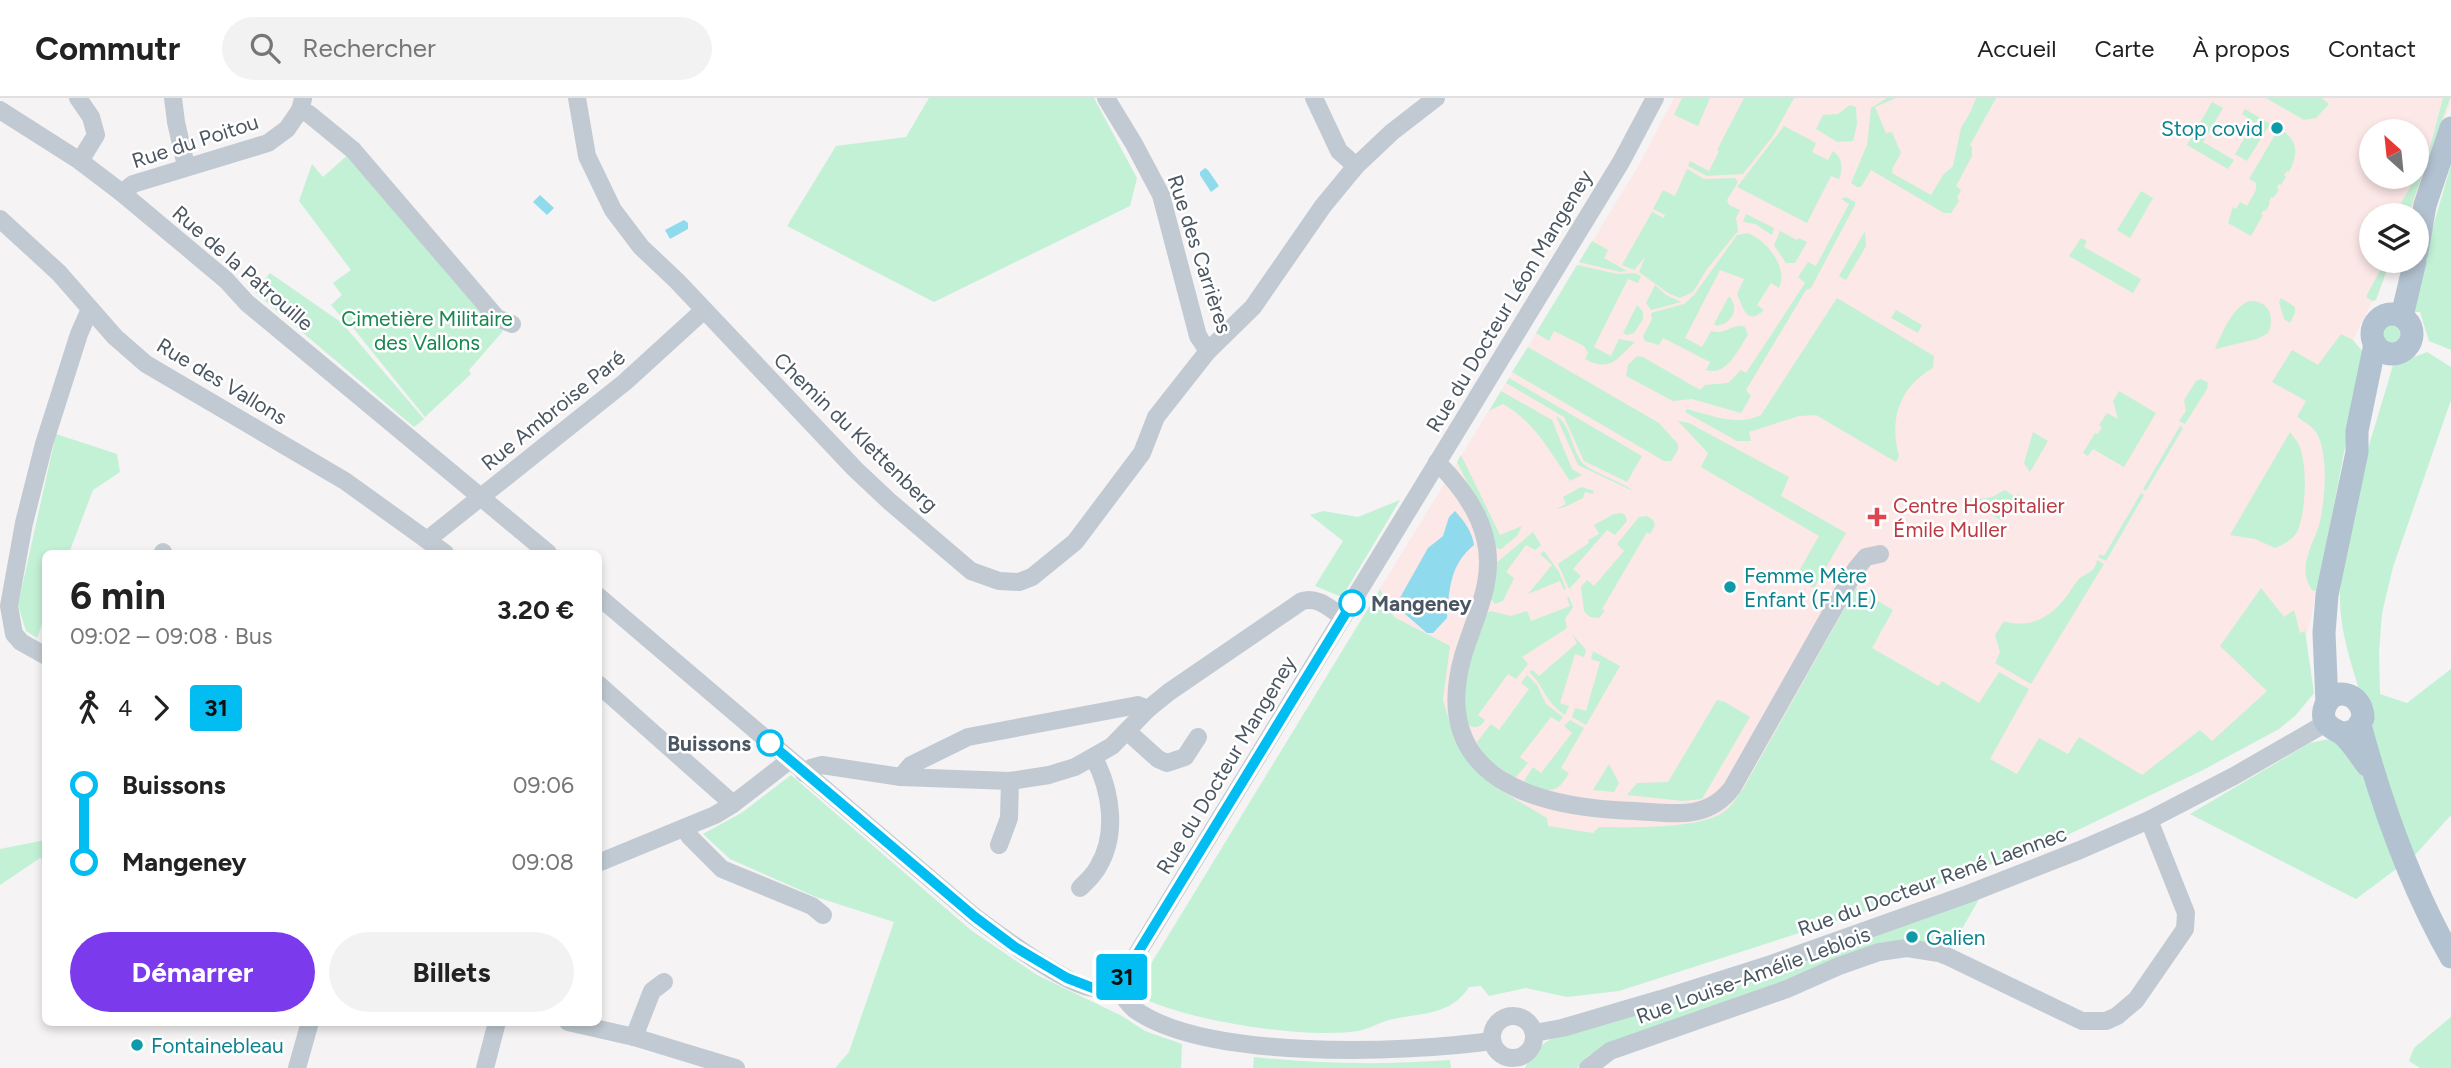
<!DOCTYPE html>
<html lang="fr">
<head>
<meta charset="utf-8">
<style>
	body { margin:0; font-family:Figtree,sans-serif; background:#f2f2f2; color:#222; height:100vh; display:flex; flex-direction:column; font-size:26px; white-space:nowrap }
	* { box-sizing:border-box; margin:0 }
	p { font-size:23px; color:#767676 }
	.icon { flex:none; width:38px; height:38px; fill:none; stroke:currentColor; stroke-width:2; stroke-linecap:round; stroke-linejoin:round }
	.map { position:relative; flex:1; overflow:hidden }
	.drawer { position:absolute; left:42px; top:452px; width:560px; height:476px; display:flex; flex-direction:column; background:#fff; border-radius:10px; box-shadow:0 4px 10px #0003 }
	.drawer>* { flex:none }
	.badge { padding:0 14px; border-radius:5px; font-size:24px; line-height:46px }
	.needle { width:46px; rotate:333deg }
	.buttons { position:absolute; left:2359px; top:21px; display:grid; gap:14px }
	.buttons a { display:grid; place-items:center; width:70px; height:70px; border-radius:50%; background:#fff; box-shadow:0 4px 10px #0003; font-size:35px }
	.map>.badge { position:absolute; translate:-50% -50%; box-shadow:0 0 0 4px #fff }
	.legs { display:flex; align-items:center; gap:10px; height:77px; padding:0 28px; font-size:23px }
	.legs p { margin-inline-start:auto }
	.headline { display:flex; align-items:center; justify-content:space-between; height:119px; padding:0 28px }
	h1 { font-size:38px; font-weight:700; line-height:52px }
	.action { display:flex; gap:14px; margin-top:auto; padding:14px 28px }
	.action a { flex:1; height:80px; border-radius:42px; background:#7c3aed; color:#fff; font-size:28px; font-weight:700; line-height:80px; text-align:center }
	.action a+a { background:#f2f2f2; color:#222 }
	ul { padding:0 28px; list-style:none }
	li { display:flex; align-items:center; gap:24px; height:77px; font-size:26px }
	li i { display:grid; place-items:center; width:10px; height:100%; margin:0 9px; background:currentColor }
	li i::after { content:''; width:18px; height:18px; margin:-9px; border:5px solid; border-radius:50%; background:#fff }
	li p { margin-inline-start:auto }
	li:first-child i { background:linear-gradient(#0000 50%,currentColor 0) }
	li:last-child i { background:linear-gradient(currentColor 50%,#0000 0) }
	header { display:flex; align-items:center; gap:42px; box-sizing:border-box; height:98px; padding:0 35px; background:#fff; border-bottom:2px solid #e0e0e0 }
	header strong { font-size:33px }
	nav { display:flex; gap:38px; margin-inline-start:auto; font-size:24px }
	.search { width:490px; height:63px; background:#f2f2f2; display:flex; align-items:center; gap:18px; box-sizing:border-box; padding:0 24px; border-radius:38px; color:#767676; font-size:26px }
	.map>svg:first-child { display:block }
</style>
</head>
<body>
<header>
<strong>Commutr</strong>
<div class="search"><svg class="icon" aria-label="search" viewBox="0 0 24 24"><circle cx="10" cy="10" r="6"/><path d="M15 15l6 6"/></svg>Rechercher</div>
<nav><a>Accueil</a><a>Carte</a><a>À propos</a><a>Contact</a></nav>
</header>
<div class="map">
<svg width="2451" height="970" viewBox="0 0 2451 970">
	<rect width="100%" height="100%" fill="#f5f3f3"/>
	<path fill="#fce8e6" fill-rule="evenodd" d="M 1674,0 L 2451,0 L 2451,3 L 2410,117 L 2371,117 L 2371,163 L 2391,163 L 2376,202 L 2372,204 L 2353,242 L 2367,259 L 2355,296 L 2311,520 L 2300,562 L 2224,639 L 2100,703 L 1592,843 L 1366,634 L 1394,519 L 1380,491 L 1639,67 ZM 2371,33 L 2417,33 L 2417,79 L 2371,79 Z"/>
	<g fill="#c3f1d5">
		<polygon points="929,0 1094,0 1137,80 1130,108 934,204 787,128 836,48 906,39"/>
		<polygon points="1682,0 1710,0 1698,28 1674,17"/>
		<polygon points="1744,0 1794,0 1773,38 1743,76 1707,78 1688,68 1690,63 1709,73 1719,53 1717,52"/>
		<polygon points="1887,0 1896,0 1875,9 1886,35 1892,34 1901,55 1893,69 1892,75 1931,97 1943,77 1953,68 1961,30 1971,13 1976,0 1996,0 1970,47 1972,49 1972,58 1956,88 1961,92 1957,99 1959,103 1951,115 1944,115 1871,72 1861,89 1857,89 1851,85 1867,47 1871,10"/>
		<polygon points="2266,0 2322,0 2329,6 2316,20 2304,22"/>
		<polygon points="2443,0 2450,0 2408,117 2394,117 2427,61"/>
		<polygon points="2212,4 2223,10 2203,44 2234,62 2228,71 2187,47"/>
		<polygon points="1850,7 1856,9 1857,26 1853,43 1837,44 1816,31 1823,17 1838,16"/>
		<polygon points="2245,11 2270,26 2247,63 2235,56 2254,24 2242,16"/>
		<path d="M 1784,28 L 1816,45 L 1812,54 L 1828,62 L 1833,53 C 1843,60 1843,71 1839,81 L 1831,78 L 1807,125 L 1737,89 Z"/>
		<path d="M 2279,30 C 2298,42 2299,55 2289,74 L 2287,73 L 2284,77 L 2286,79 L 2281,87 L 2279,86 L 2277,90 L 2279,92 L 2273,100 L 2271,99 L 2269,104 L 2270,105 L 2266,113 L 2264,112 L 2261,116 L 2263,117 L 2251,138 L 2228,125 L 2233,109 L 2236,111 L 2240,104 L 2247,108 L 2256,92 L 2256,85 L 2249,81 Z"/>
		<polygon points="350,55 420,141 503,233 469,272 471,276 425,319 345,220 343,221 331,207 342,197 333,185 351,172 299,103 312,66 323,79"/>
		<polygon points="2451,67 2451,252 2429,243 2420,214 2408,214"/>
		<polygon points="1687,71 1704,81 1735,80 1738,84 1727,102 1729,107 1740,112 1736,120 1738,133 1707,171 1693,194 1680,200 1668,195 1639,174 1645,159 1634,172 1622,167 1652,114 1664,120 1665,117 1653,111 1663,92 1675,98"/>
		<polygon points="2141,93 2153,100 2130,140 2117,132"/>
		<polygon points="1846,99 1855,104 1855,107 1811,190 1806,192 1746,292 1751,298 1741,315 1692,301 1673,303 1626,278 1628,267 1637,258 1643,259 1700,292 1705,287 1728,285 1741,272 1746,275 1805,185 1798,179 1808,164 1816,168 1849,106 1841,101"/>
		<polygon points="1746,116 1774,130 1772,137 1755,126 1743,124"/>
		<polygon points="1780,133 1797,142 1799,140 1807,144 1795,165 1786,165 1774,147"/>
		<polygon points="1865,133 1866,148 1846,182 1839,178"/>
		<path d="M 1747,135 C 1766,141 1789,170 1779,190 L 1771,185 L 1757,207 L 1764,212 C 1746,229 1743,208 1737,196 L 1744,181 L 1720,172 L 1685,240 L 1702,249 L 1711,233 C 1725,238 1733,224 1745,229 L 1748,237 C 1738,251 1727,279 1706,272 L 1710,264 L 1663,240 L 1659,247 L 1645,243 L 1643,238 L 1652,221 L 1651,215 L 1684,206 L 1694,197 L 1737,137 Z"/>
		<polygon points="2081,140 2087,143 2084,149 2141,181 2133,195 2069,158"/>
		<polygon points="1592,143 1608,152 1604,160 1627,173 1620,174 1579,164"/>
		<polygon points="2385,163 2390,163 2376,202 2372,203 2366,199"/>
		<path d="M 1577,167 L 1618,176 L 1634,175 L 1641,178 L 1638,185 L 1628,181 L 1594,249 L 1611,258 L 1619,241 L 1635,244 C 1617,260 1611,275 1585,261 L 1588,255 L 1584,248 L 1554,233 L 1549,243 L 1536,235 Z"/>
		<polygon points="270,175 342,225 424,321 414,329 255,194"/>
		<polygon points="1655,187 1666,197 1681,204 1651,212 1646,205"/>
		<path d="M 1729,198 C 1740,211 1732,225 1717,228 L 1714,226 Z"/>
		<path d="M 1837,200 L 1934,258 L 1933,270 C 1899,289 1889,322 1899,358 L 1896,364 L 1816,317 L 1799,318 L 1749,334 L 1751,343 L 1737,343 L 1685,314 L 1687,311 C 1710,317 1738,329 1761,317 Z"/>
		<polygon points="2281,200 2295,209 2295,215 2290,225 2284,221 2279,204"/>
		<path d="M 2249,203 C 2268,202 2276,218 2268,235 L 2257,241 L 2215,251 C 2222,235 2232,210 2249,203 Z"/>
		<polygon points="1637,207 1643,214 1643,221 1634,235 1627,237 1623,235"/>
		<polygon points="1896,212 1922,227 1918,235 1891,220"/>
		<circle cx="2392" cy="236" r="10"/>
		<path d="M 2341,236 L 2353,242 L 2367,259 L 2355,296 L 2318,492 L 2313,493 C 2296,472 2312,449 2319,427 C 2325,405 2329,357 2317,336 C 2313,328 2304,324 2297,319 L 2306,303 L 2272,284 L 2292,252 L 2318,267 Z"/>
		<polygon points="1528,249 1659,325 1678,346 1678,352 1671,363 1664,363 1512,274"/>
		<path d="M 2427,254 L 2451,269 L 2451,302 L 2393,469 L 2382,515 L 2379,554 L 2380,596 L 2407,605 L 2451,571 L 2451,717 L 2415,757 L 2356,801 L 2190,716 L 2310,645 L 2329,641 L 2339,645 L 2364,608 C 2354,573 2339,534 2340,497 C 2342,419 2372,342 2393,267 Z"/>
		<polygon points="1509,280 1642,358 1627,384 1584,363 1564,319 1506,285"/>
		<polygon points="2201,281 2208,285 2207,291 2185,326 2179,323 2186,313 2184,302 2196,283"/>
		<path d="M 1501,293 L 1552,322 L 1572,371 L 1582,377 L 1570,383 C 1550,354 1534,323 1503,306 L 1489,313 Z"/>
		<polygon points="2119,293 2156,315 2124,369 2093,351 2088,358 2083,355 2095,335 2098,336 2102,329 2099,327 2107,315 2118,321 2113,303"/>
		<path d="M 1556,318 C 1571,327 1571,349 1581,363 C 1587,373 1624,384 1633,393 L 1578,367 Z"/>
		<polygon points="1678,323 1689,325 1789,379 1781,398 1846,435 1814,490 1795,480 1819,438 1701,369 1708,355"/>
		<polygon points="2180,328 2183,330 2146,393 2143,391"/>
		<polygon points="2033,334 2048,343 2030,374 2024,365"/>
		<path d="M 2290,334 C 2293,338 2297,343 2299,347 C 2308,367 2306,415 2297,434 C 2292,442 2284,446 2275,450 L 2255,441 L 2230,437 Z"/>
		<polygon points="56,336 117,356 120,374 93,392 69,455 46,455 45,518 37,540 26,533 18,507"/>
		<polygon points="1461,357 1500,437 1522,428 1517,438 1501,451 1495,450 1481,411 1457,364"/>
		<polygon points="1581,389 1594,393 1593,396 1585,394 1583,400 1565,409 1556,411 1566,406 1563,399"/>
		<polygon points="2005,392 2015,399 2020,395 2002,423 1969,403 1992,399"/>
		<polygon points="2141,395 2144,397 2106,463 2098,459 2100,456 2104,458"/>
		<polygon points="1400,402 1342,499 1315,488 1343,443 1310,417 1323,413 1358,419"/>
		<polygon points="1621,415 1625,417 1627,423 1615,437 1607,432 1573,471 1581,478 1569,491 1558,466 1589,445 1588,442 1599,436 1594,427 1614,416"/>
		<polygon points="1647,418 1653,422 1655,427 1650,436 1647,434 1602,511 1605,513 1599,520 1590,519 1584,513 1581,489 1587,482 1594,488 1624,453 1617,446 1639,419"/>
		<polygon points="1533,434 1541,447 1535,452 1526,447 1506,474 1514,480 1503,503 1495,506 1491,501 1495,466"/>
		<polygon points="1544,453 1559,474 1566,491 1564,492 1560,483 1528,496 1552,467 1540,456"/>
		<path d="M 2097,462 L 2104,466 L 2031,586 L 1995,565 L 2000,554 L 1995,537 L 2004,523 C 2029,531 2050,520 2066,499 C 2070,494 2074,486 2079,481 C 2087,474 2095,475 2097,462 Z"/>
		<path d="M 1856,490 L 1893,512 L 1872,550 L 1938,588 L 1942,583 L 1979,605 L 1999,574 L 2029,591 L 1990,661 L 2017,676 L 2039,640 L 2068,656 L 2079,639 L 2142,677 L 2200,632 L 2212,643 L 2267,593 L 2220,548 L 2261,490 L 2284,519 L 2294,512 L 2300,535 L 2305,533 L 2314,595 L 2296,617 L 2279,631 L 2203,672 L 2059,741 L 1855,817 L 1619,893 L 1567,899 L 1526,890 L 1489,898 L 1481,888 L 1469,889 C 1451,918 1418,915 1389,922 C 1378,925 1369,931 1358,933 C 1304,941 1187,923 1138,898 L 1138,887 L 1380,491 L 1394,519 L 1450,548 L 1443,602 L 1455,642 L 1475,673 L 1498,691 L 1547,720 L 1548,728 L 1593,735 L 1599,729 C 1629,729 1704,732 1726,712 C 1733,707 1738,697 1743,691 Z"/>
		<path d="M 1569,499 L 1573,509 L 1565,521 L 1567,530 L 1522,559 L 1528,566 L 1516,581 L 1508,576 L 1478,617 L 1485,622 C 1481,629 1477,630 1470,628 L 1466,623 L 1465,578 L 1485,517 L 1490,513 L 1511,518 L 1527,513 L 1531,523 L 1570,508 L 1567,500 Z"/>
		<path d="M 1572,536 L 1586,552 L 1584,559 L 1575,556 L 1560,605 L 1569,608 L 1565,617 C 1544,603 1545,589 1529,574 L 1532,572 L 1539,578 L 1577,545 Z"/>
		<polygon points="1593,553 1620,568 1586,627 1572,619 1575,610 1586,613 1600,564 1591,561"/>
		<polygon points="1527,577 1537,587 1546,606 1563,619 1559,624 1551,619 1520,659 1528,665 1515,680 1486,661 1477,644 1491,626 1499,632 1529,591 1521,585"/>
		<polygon points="1717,602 1725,604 1750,619 1702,701 1683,703 1627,697 1637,685 1668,684"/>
		<path d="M 1570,622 L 1584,630 L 1561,670 L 1569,675 C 1556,697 1552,692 1528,690 L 1524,683 L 1533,669 L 1541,675 L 1572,635 L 1564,628 Z"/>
		<polygon points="1609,666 1619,685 1614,694 1593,692"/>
		<polygon points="791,677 972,833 1037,877 1122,918 1145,933 1182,946 1181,970 835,970 849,954 894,824 816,799 730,761 703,736 743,714"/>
		<polygon points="45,742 45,762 40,760 0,787 0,751"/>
		<path d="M 1979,801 L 1951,850 L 1920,843 L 1883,844 L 1778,887 L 1608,948 L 1588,958 L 1577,970 L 1525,970 C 1532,954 1542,945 1557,938 Z"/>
		<polygon points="2451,919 2451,970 2420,970 2409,963 2414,950"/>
		<path d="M 1254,959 C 1319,966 1384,967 1450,962 L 1451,970 L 1253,970 Z"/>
	</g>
	<g fill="#90daee">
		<polygon points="1205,70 1208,72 1219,88 1211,94 1200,77 1200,74"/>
		<polygon points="540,97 554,110 547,117 533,104"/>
		<polygon points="684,122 688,125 688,131 670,141 665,132"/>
		<path d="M 1455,413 C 1464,423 1472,433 1474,447 C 1450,466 1449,492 1447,520 L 1433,535 L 1427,535 L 1398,510 L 1397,505 L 1428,450 L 1443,438 L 1449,419 Z"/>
	</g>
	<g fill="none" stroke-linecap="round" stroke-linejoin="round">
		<g stroke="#c1cad2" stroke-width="18">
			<polyline points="78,0 91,19 96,37 80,63"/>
			<polyline points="173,0 176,24 186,68"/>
			<polyline points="577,0 587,58 613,112 641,149 677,183 855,371 889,403 971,473 999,483 1019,484 1032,479 1075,444 1142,355 1156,319 1208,253 1253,209 1323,108 1356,68 1392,34 1436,0"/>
			<polyline points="1106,0 1134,46 1161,97 1198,238 1208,253"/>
			<polyline points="1314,0 1339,53 1356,68"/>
			<polyline points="0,12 80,63 122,95 226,182 247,205 548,455"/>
			<polyline points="300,12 309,16 353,52 497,220 512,226"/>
			<polyline points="122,95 133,86 268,45 287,31 300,12 303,1"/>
			<polyline points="0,121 59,175 115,239 146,266 345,383 445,455"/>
			<path d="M 1437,364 C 1458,385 1478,410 1485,440 C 1496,482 1475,518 1463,558 C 1428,682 1538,710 1635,713 C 1673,715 1707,723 1732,690 L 1856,471 L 1866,459 L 1880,456"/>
			<polyline points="427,442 625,284 704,212"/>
			<polyline points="163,455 163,454"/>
			<path d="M 598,498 L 975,819 C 1000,837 1065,887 1093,890 C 1107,892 1118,884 1126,874 L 1621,64 L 1655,0"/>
			<polyline points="46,558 21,544 14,536 9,508 24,425 44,346 79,236 90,211"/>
			<polyline points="598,586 733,706"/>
			<polyline points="1128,634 1158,661 1167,665 1185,659 1198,639"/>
			<path d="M 804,675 L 811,670 L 822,667 L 901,679 L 1010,683 L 1049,677 L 1075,669 L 1112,648 L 1148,611 L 1169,594 L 1302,503 C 1318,498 1330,511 1343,519"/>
			<polyline points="901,679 911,667 968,639 1138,607 1148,611"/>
			<polyline points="684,730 690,739 722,771 812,808 823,817"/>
			<polyline points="999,747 1009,720 1010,683"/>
			<polyline points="598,765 715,717 733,706 790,662"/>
			<path d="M 1080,790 C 1086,784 1094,777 1098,769 C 1118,736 1111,692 1094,660"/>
			<path d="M 1115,885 C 1120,894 1126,904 1134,911 C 1205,963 1406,955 1492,943"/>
			<circle cx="1513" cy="939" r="21"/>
			<polyline points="568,924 634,939 736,970"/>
			<polyline points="1534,935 1562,930 1661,901 1771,866 1968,796 2080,752 2149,722 2234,678 2326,625"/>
			<polyline points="634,939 652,893 664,884"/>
			<polyline points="297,970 310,924"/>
			<polyline points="485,970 497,924"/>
			<polyline points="1588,970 1610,953 1787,891 1839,868 1879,854 1907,850 1939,855 1949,859 2082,923 2106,923 2117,918 2136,902 2185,831 2186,815 2149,722"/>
		</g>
		<g stroke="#b3c2d1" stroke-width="23">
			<polyline points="2417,154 2425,107 2451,30"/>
			<circle cx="2392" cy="236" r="20"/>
			<polyline points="2402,218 2415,163"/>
			<polyline points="2327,605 2324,535 2327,497 2357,354 2357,333 2375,246"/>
			<path d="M 2360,627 C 2381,704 2412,791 2451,859"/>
			<path d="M 2342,636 L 2356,632 L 2363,620 C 2363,593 2330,587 2324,612 C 2321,627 2333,630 2342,636 C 2351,643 2360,658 2367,667"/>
		</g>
	</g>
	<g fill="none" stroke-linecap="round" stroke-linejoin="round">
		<g stroke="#fff" stroke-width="16">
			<polyline id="line-1" points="770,645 975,819 1015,849 1067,880 1093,890 1100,890 1115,885 1126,874 1352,505"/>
		</g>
		<use href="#line-1" stroke="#01bdf2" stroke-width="10"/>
	</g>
	<g fill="#0f9aa8" stroke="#fff" stroke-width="2.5">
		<circle cx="2277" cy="30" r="7"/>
		<circle cx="1730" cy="489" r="7"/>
		<circle cx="1912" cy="839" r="7"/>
		<circle cx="137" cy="947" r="7"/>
	</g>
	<path fill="#e0444e" stroke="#fff" stroke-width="2.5" d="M1873.5 408.5h7v7h7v7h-7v7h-7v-7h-7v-7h7z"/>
	<g fill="#fff" stroke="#01bdf2" stroke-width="3.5">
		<circle cx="1352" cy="505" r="12"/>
		<circle cx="770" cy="645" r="12"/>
	</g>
	<g text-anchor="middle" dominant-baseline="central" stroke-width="5" stroke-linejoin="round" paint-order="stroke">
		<g font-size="21" fill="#0d838f" stroke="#fff" text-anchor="start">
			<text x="2263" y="30" text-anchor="end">Stop covid</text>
			<text x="1744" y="477">Femme Mère<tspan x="1744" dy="24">Enfant (F.M.E)</tspan></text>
			<text x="1926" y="839">Galien</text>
			<text x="151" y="947">Fontainebleau</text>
		</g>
		<g font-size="21" fill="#4a5661" stroke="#fff">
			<text transform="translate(195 43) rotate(-18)">Rue du Poitou</text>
			<text transform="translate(1200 156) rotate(72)">Rue des Carrières</text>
			<text transform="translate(243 170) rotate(41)">Rue de la Patrouille</text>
			<text transform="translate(1509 203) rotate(-59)">Rue du Docteur Léon Mangeney</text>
			<text transform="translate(222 283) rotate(31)">Rue des Vallons</text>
			<text transform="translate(553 312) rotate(-39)">Rue Ambroise Paré</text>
			<text transform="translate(856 334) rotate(44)">Chemin du Klettenberg</text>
			<text transform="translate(1226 667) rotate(-59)">Rue du Docteur Mangeney</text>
			<text transform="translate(1932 783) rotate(-20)">Rue du Docteur René Laennec</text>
			<text transform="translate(1753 877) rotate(-20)">Rue Louise-Amélie Leblois</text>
		</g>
		<g font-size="21" fill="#17864f" stroke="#fff">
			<text x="427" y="220">Cimetière Militaire<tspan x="427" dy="24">des Vallons</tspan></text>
		</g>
		<g font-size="21" fill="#be3a42" stroke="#fff" text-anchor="start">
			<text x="1893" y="407">Centre Hospitalier<tspan x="1893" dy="24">Émile Muller</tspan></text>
		</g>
		<g font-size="21" font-weight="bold" fill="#4a5661" stroke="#fff" text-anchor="start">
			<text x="1371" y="505">Mangeney</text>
			<text x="751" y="645" text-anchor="end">Buissons</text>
		</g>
	</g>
</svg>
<div class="buttons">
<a><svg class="needle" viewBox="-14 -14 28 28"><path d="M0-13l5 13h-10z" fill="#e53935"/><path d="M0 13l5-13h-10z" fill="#767676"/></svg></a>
<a><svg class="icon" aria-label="layers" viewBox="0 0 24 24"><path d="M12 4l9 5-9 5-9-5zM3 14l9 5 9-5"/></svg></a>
</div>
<b class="badge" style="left:1122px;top:879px;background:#01bdf2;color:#111">31</b>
<section class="drawer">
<div class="headline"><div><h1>6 min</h1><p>09:02 – 09:08 · Bus</p></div><b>3.20 €</b></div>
<div class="legs"><svg class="icon" aria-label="walk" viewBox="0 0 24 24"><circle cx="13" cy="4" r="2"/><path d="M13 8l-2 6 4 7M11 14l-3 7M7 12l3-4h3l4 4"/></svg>4<svg class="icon" aria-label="forward" viewBox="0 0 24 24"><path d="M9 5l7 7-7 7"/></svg><b class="badge" style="background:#01bdf2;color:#111">31</b></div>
<ul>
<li><i style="color:#01bdf2"></i><b>Buissons</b><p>09:06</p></li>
<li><i style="color:#01bdf2"></i><b>Mangeney</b><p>09:08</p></li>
</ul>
<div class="action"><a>Démarrer</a><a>Billets</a></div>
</section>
</div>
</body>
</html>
